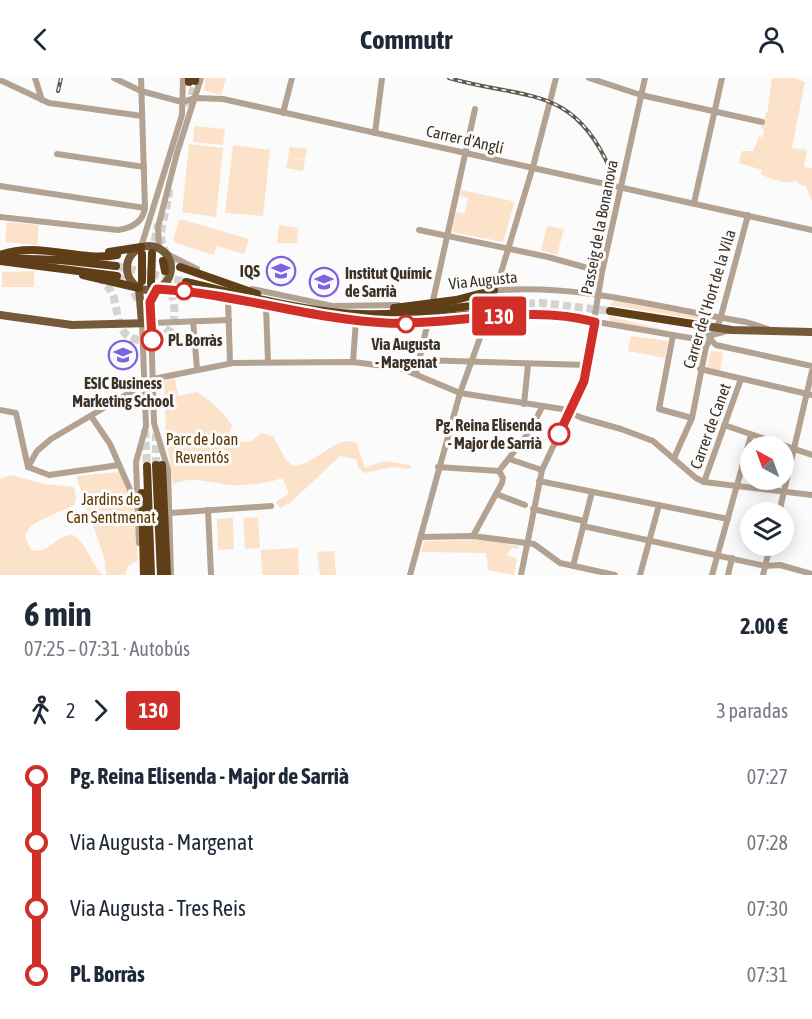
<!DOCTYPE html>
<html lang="es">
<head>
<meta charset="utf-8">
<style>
	body { margin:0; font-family:"Asap Condensed",sans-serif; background:#f6f6f7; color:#1f2937; height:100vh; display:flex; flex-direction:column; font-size:22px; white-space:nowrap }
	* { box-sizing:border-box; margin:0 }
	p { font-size:20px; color:#747a83 }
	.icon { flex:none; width:33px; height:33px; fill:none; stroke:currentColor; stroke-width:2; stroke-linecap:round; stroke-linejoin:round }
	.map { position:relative; height:497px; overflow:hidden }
	.sheet { display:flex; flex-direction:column; background:#fff; flex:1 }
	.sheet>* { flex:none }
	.badge { padding:0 12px; border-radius:4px; font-size:21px; line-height:39px }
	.needle { width:39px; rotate:319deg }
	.fabs { position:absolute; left:740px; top:358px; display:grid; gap:12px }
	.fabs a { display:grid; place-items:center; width:54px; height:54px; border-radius:50%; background:#fff; box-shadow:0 3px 15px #0003; font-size:30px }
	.map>.badge { position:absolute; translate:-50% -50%; box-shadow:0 0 0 3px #fff }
	.legs { display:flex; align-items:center; gap:9px; height:66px; padding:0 24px; font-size:20px }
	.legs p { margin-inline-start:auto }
	.overview { display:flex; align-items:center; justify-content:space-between; height:102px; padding:0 24px }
	h1 { font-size:33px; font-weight:700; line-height:45px }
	ul { padding:0 24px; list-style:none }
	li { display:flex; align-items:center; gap:21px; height:66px; font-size:22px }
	li i { display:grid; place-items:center; width:9px; height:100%; margin:0 8px; background:currentColor }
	li i::after { content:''; width:15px; height:15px; margin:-8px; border:4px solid; border-radius:50%; background:#fff }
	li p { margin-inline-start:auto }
	li:first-child i { background:linear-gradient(#0000 50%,currentColor 0) }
	li:last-child i { background:linear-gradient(currentColor 50%,#0000 0) }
	header { display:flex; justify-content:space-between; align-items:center; height:78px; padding:0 24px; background:#fff; font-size:27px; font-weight:700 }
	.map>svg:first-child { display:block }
</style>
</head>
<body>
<header><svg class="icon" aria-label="back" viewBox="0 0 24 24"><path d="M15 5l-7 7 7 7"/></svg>Commutr<svg class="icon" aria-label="person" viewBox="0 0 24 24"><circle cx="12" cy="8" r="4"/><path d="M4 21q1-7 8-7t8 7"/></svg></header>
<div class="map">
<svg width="812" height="497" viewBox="0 0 812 497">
	<rect width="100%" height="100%" fill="#fbfbfb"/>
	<g fill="#fbe2c9">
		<polygon points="205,0 226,0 221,17 204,12"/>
		<path d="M 772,0 L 794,0 L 805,4 L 792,70 L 807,72 L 804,89 L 812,90 L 812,123 L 806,108 L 802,108 L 796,103 C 783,107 774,101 761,97 L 762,92 L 739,85 L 742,73 L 753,73 L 760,57 L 762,61 L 764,52 L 761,50 L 768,31 Z"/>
		<polygon points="194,48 225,51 223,67 193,64"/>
		<polygon points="189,66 223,70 216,139 182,134"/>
		<polygon points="233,67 270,72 263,138 225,135"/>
		<polygon points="290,69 307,71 305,81 297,81 305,82 303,93 286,90"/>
		<polygon points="461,112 512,123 514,126 503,164 452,154 456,134 465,135 468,120 460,118"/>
		<polygon points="180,141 249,161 244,176 217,168 214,177 176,165 173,161"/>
		<polygon points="7,144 39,147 37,167 5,164"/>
		<polygon points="279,147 298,150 297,165 277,165"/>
		<polygon points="547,148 564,151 557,177 541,172"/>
		<polygon points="34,193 34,209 2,209 2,194"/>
		<polygon points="615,222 709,239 708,243 610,227"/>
		<polygon points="608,238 689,258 610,243"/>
		<polygon points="631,258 668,263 665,280 628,273"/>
		<polygon points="711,273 723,274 720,294 707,290"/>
		<path d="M 175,300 L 178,318 L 197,314 C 211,323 223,333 232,347 L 230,355 L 240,364 L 251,363 L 261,355 L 273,358 L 286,382 L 293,388 C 317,386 328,363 352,363 L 357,366 L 365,390 L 384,383 L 411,387 L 410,391 L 392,389 L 365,395 L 358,390 L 356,381 L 340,378 L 291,424 L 280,430 L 276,424 L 289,415 L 282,400 C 266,406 246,408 229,407 C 210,405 190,397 173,407 L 166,358 L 164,303 Z"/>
		<polygon points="119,394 134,426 138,482 128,488 125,497 106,497 104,479 76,398"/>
		<path d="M 11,397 L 44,406 L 74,409 L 76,421 L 74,427 L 39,443 L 30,449 L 25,458 L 31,472 C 49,477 56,456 73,457 C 88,466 91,487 103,497 L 0,497 L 0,401 Z"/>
		<polygon points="258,439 260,470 245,471 243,440"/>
		<polygon points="233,440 234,471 218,472 217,441"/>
		<polygon points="483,462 519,468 518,471 512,470 507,476 508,478 517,480 514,497 488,492 486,475 421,474 425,463"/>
		<polygon points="298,470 299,497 262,497 261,472"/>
		<polygon points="334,473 336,497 320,497 317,474"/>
	</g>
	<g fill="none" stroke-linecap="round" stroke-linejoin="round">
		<g stroke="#d5d3d0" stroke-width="8" stroke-dasharray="8 4" stroke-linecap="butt">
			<polyline points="189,29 195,3"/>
			<path d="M 169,111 C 167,145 147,163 180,189"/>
			<polyline points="152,175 158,146"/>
			<polyline points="116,188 186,204"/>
			<polyline points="117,198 131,209 140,226"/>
			<path d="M 98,199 C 104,204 110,210 113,217 C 120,236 114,265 148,262 C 156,261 164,258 169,252 C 182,236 169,211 165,193"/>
			<polyline points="479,227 542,225 610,233"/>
			<polyline points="145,352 147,388"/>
			<polyline points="156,387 156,355"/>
		</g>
		<g stroke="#b3a291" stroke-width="6">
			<polyline points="35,0 42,22"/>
			<polyline points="114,0 141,13 182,24 196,20 223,21 812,152"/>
			<polyline points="589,0 641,17 762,44"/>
			<polyline points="0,2 49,25 142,38"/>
			<polyline points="283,35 292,0"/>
			<polyline points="375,55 382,0"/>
			<polyline points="57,76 144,89"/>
			<polyline points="0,108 145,130"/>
			<polyline points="694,125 722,0"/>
			<path d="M 0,139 L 118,152 C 131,150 143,144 145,130 L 141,0"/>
			<polyline points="419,152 548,179 602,194"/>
			<polyline points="141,169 182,37 183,0"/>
			<polyline points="159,171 158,149 177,75 201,0"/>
			<polyline points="165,175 197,191"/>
			<path d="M 157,211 C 236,216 313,243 393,245"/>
			<polyline points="252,211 332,228 398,227"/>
			<path d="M 491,213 C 578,204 662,231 746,244 L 768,251"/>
			<polyline points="228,221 230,285"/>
			<polyline points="432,227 475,31"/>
			<polyline points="266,229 268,283"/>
			<polyline points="484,239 562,238 696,261 731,252"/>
			<polyline points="193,243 197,291"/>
			<polyline points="430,245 468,241"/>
			<polyline points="673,257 659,331 692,340"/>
			<polyline points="710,261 716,267 812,288"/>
			<polyline points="420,282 587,287"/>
			<polyline points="353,284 356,242"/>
			<polyline points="700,291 812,317"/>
			<polyline points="416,296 429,239"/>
			<polyline points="524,326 528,287"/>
			<polyline points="0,332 16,335 28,389"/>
			<polyline points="91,338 110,366 136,425"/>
			<polyline points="724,347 812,377"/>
			<polyline points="674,380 692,340 706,269 720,242 748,137"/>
			<polyline points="509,381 542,392"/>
			<polyline points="28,389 37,373 51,361 153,301 233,285 353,284 400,290 460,315 562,331 582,340 621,351 653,363 696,400 704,404 812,417"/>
			<polyline points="28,389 49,397 119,387"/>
			<polyline points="438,389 499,393"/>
			<polyline points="499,393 530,353 542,329"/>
			<polyline points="539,403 728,441"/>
			<polyline points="704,404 741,301"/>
			<polyline points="496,416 525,427"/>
			<polyline points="533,431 584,443"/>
			<polyline points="208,432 211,497"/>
			<polyline points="170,435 271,428"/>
			<polyline points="779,435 812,293"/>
			<polyline points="583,448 765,488 780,487 812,496"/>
			<polyline points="473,458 502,405 503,400 499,393"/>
			<polyline points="422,459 473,458 534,466 560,485 615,497"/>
			<polyline points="139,465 136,384 146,348 142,245"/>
			<polyline points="573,488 592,414"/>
			<polyline points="171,496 168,392 154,345 151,245 229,242"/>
			<polyline points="410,497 460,315 488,238 534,85 556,0"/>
			<polyline points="521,497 542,392 584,303 602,194 645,0"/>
			<polyline points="640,497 659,427"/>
			<polyline points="712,497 751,357"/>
			<polyline points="728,497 732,480"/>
			<polyline points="763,497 770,468"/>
		</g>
		<g stroke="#765939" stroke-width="8">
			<circle cx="149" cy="190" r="22"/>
			<polyline points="139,210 142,245"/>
			<polyline points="0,237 72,247 151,245 151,224 157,211"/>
			<polyline points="706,248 732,252 812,254"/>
		</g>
		<g stroke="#603f18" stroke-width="8">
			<polyline points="195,3 195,0"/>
			<polyline points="189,4 189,0"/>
			<polyline points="109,174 141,169"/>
			<path d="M 0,177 C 39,163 78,184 117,177"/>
			<polyline points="0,180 60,182 116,188"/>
			<polyline points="0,183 117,198"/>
			<polyline points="163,183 165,193"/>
			<polyline points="180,189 257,216"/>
			<polyline points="83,197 139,210"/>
			<polyline points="142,203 142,176"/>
			<path d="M 186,204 C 234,215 282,228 331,234 C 380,240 430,233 479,227"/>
			<polyline points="151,206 152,175"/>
			<polyline points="394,230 456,222 494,212"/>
			<polyline points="610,233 706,248"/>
			<path d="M 376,239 C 413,249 451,233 488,238"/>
			<polyline points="156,387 161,497"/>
			<polyline points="162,387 167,497"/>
			<polyline points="147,388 151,497"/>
			<polyline points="142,415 144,497"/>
		</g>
		<g stroke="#62594f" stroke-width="4">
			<g id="rail">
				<path d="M 449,0 C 525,22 573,6 610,91"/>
				<polyline points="58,13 61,0"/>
			</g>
		</g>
		<use href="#rail" stroke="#fbfbfb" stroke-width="1.5" stroke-dasharray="4.5" stroke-linecap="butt"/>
	</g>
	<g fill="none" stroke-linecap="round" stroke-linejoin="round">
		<g stroke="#fff" stroke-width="14">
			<path id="line-1" d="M 152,262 L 150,224 L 157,211 C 234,215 309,241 386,245 C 456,248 527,225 595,244 L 584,303 L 559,356"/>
		</g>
		<use href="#line-1" stroke="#d02e26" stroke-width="9"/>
	</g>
	<defs>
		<g id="university-ring" transform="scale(1.5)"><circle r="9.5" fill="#fbfbfb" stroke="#7d63de" stroke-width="1.5"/><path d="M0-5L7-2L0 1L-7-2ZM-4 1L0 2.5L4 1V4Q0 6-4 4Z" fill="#7d63de"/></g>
	</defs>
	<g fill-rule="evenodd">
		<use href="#university-ring" x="281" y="193"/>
		<use href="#university-ring" x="324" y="204"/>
		<use href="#university-ring" x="123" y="277"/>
	</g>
	<g fill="#fff" stroke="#d02e26" stroke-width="3">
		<circle cx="184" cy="213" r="8"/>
		<circle cx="406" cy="246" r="8"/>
		<circle cx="152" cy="262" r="10"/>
		<circle cx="559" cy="356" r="10"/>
	</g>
	<g text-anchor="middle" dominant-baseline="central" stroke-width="6" stroke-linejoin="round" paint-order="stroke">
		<g font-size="16" fill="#3d3226" stroke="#fbfbfb">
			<text transform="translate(465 61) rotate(13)">Carrer d'Anglí</text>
			<text transform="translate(599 149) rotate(-79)">Passeig de la Bonanova</text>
			<text transform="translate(483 202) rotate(-6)">Via Augusta</text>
			<text transform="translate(709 221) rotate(-73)">Carrer de l'Hort de la Vila</text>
			<text transform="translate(710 348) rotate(-70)">Carrer de Canet</text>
		</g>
		<g font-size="16" font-weight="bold" fill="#3d3226" stroke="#fbfbfb" text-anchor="end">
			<text x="260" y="193">IQS</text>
			<text x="345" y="195" text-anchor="start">Institut Químic<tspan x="345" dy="18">de Sarrià</tspan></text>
			<text x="123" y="305" text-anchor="middle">ESIC Business<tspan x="123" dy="18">Marketing School</tspan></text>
		</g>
		<g font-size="16" font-weight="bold" fill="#3d3226" stroke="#fbfbfb" text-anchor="start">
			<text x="168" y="262">Pl. Borràs</text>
			<text x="406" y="266" text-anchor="middle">Via Augusta<tspan x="406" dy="18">- Margenat</tspan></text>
			<text x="542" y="347" text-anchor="end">Pg. Reina Elisenda<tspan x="542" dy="18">- Major de Sarrià</tspan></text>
		</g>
		<g font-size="16" fill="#5b3601" stroke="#fbfbfb">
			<text x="202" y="361">Parc de Joan<tspan x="202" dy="18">Reventós</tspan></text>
			<text x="111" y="421">Jardins de<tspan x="111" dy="18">Can Sentmenat</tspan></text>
		</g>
	</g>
</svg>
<div class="fabs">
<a><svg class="needle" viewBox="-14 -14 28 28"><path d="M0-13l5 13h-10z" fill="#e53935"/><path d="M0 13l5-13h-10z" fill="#747a83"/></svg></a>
<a><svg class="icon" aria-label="layers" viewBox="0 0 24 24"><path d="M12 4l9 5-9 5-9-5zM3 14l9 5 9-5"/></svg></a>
</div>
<b class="badge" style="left:499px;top:238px;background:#d02e26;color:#fff">130</b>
</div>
<section class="sheet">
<div class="overview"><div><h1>6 min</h1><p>07:25 – 07:31 · Autobús</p></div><b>2.00 €</b></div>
<div class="legs"><svg class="icon" aria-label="walk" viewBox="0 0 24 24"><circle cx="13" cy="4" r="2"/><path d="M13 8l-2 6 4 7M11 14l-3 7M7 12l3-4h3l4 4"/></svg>2<svg class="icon" aria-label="forward" viewBox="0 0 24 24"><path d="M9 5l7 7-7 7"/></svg><b class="badge" style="background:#d02e26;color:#fff">130</b><p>3 paradas</p></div>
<ul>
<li><i style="color:#d02e26"></i><b>Pg. Reina Elisenda - Major de Sarrià</b><p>07:27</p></li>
<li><i style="color:#d02e26"></i><span>Via Augusta - Margenat</span><p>07:28</p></li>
<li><i style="color:#d02e26"></i><span>Via Augusta - Tres Reis</span><p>07:30</p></li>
<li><i style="color:#d02e26"></i><b>Pl. Borràs</b><p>07:31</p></li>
</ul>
</section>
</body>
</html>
